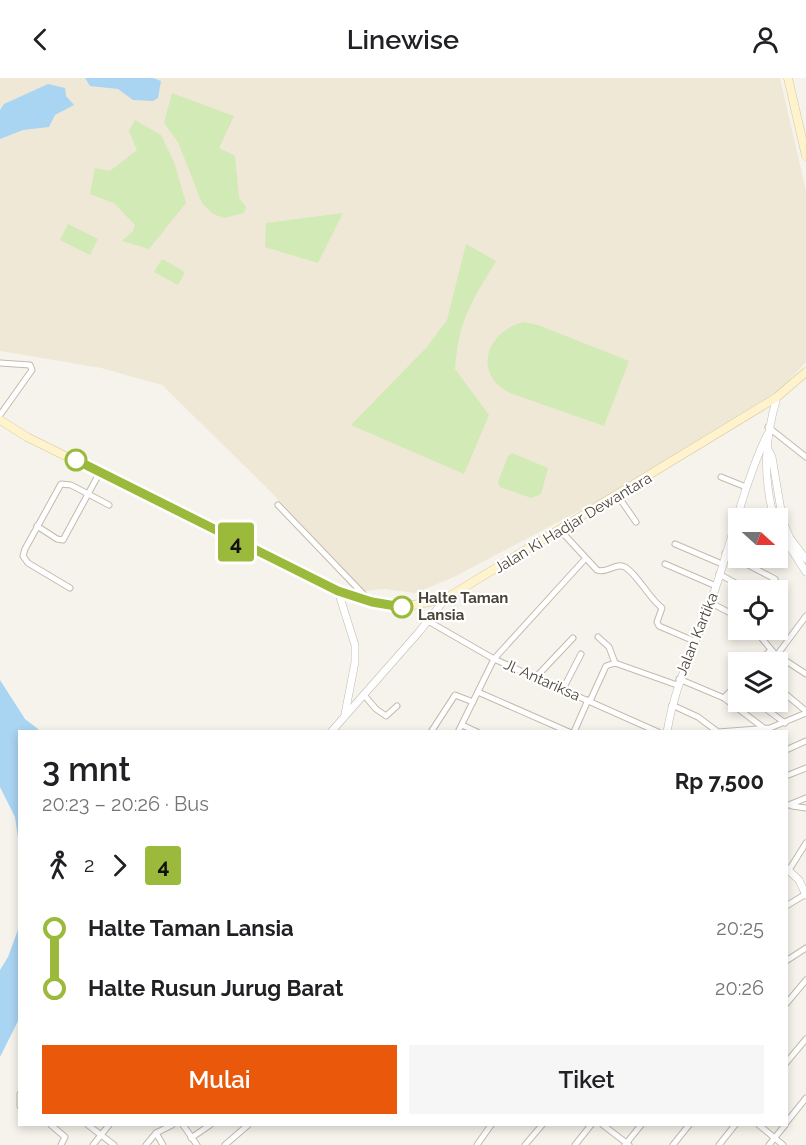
<!DOCTYPE html>
<html lang="id">
<head>
<meta charset="utf-8">
<style>
	body { margin:0; font-family:Raleway,sans-serif; background:#f6f6f6; color:#202124; height:100vh; display:flex; flex-direction:column; font-size:22px; white-space:nowrap }
	* { box-sizing:border-box; margin:0 }
	p { font-size:20px; color:#757577 }
	.icon { flex:none; width:33px; height:33px; fill:none; stroke:currentColor; stroke-width:2; stroke-linecap:round; stroke-linejoin:round }
	.map { position:relative; flex:1; overflow:hidden }
	.details { position:absolute; left:18px; top:652px; width:770px; height:396px; display:flex; flex-direction:column; background:#fff; border-radius:0px; box-shadow:0 3px 9px #0003 }
	.details>* { flex:none }
	.badge { padding:0 12px; border-radius:4px; font-size:21px; line-height:39px }
	.needle { width:39px; rotate:111deg }
	.fabs { position:absolute; left:728px; top:430px; display:grid; gap:12px }
	.fabs a { display:grid; place-items:center; width:60px; height:60px; border-radius:0px; background:#fff; box-shadow:0 3px 9px #0003; font-size:30px }
	.map>.badge { position:absolute; translate:-50% -50%; box-shadow:0 0 0 3px #fff }
	.legs { display:flex; align-items:center; gap:9px; height:66px; padding:0 24px; font-size:20px }
	.legs p { margin-inline-start:auto }
	.head { display:flex; align-items:center; justify-content:space-between; height:102px; padding:0 24px }
	h1 { font-size:33px; font-weight:600; line-height:45px }
	.button { display:flex; gap:12px; margin-top:auto; padding:12px 24px }
	.button a { flex:1; height:69px; border-radius:0px; background:#ea580c; color:#fff; font-size:24px; font-weight:600; line-height:69px; text-align:center }
	.button a+a { background:#f6f6f6; color:#202124 }
	ul { padding:0 24px; list-style:none }
	li { display:flex; align-items:center; gap:21px; height:60px; font-size:22px }
	li i { display:grid; place-items:center; width:9px; height:100%; margin:0 8px; background:currentColor }
	li i::after { content:''; width:15px; height:15px; margin:-8px; border:4px solid; border-radius:50%; background:#fff }
	li p { margin-inline-start:auto }
	li:first-child i { background:linear-gradient(#0000 50%,currentColor 0) }
	li:last-child i { background:linear-gradient(currentColor 50%,#0000 0) }
	header { display:flex; justify-content:space-between; align-items:center; height:78px; padding:0 24px; background:#fff; font-size:27px; font-weight:600 }
	.map>svg:first-child { display:block }
</style>
</head>
<body>
<header><svg class="icon" aria-label="back" viewBox="0 0 24 24"><path d="M15 5l-7 7 7 7"/></svg>Linewise<svg class="icon" aria-label="person" viewBox="0 0 24 24"><circle cx="12" cy="8" r="4"/><path d="M4 21q1-7 8-7t8 7"/></svg></header>
<div class="map">
<svg width="806" height="1067" viewBox="0 0 806 1067">
	<rect width="100%" height="100%" fill="#f6f3ec"/>
	<polygon fill="#efe8d6" points="0,0 780,0 806,113 806,284 781,311 702,360 613,415 456,498 416,515 384,511 364,513 268,411 162,307 101,290 0,273"/>
	<g fill="#d2eab5">
		<polygon points="172,15 234,38 219,70 235,78 239,120 246,129 244,135 224,140 213,136 202,125 178,64 164,45"/>
		<polygon points="135,42 161,57 174,84 186,125 149,171 122,163 133,153 135,147 114,125 90,116 95,90 110,93 137,72 129,53"/>
		<polygon points="343,135 318,185 265,169 266,145"/>
		<polygon points="68,146 98,161 90,177 60,162"/>
		<path d="M 466,166 L 496,183 C 471,225 459,240 455,291 L 489,337 L 464,396 L 351,347 L 427,269 L 447,242 Z"/>
		<polygon points="162,181 185,194 178,207 154,194"/>
		<path d="M 523,244 L 538,247 L 629,283 L 604,348 L 510,315 C 472,296 486,254 523,244 Z"/>
		<polygon points="512,375 548,390 541,416 531,420 500,409 498,404 508,378"/>
	</g>
	<g fill="#a9d4f2">
		<polygon points="85,0 153,0 161,3 158,20 153,23 133,22 118,11 90,8"/>
		<polygon points="48,6 65,10 66,18 74,27 55,37 49,49 23,52 0,61 0,32 4,26"/>
		<polygon points="0,602 25,641 38,651 38,654 20,654 19,767 15,739 0,709"/>
		<polygon points="19,849 19,941 0,979 0,892 8,879"/>
	</g>
	<g fill="none" stroke-linecap="round" stroke-linejoin="round">
		<g stroke="#c2bbae" stroke-width="7">
			<g id="minor">
				<polyline points="0,285 30,287 32,292 0,337"/>
				<polyline points="768,349 806,379"/>
				<polyline points="721,399 746,409"/>
				<polyline points="618,418 636,444"/>
				<polyline points="278,427 368,521"/>
				<polyline points="37,448 57,461 63,462 100,394"/>
				<path d="M 560,452 L 597,492 C 607,496 616,484 625,489 C 638,497 648,519 662,530 L 657,544 L 659,548 L 694,563"/>
				<polyline points="675,466 722,486"/>
				<polyline points="725,475 775,501"/>
				<polyline points="665,486 716,508"/>
				<polyline points="719,496 750,513"/>
				<polyline points="70,510 28,485 23,478 25,471 61,406 71,407 109,427"/>
				<polyline points="711,525 738,539"/>
				<polyline points="428,543 494,581 658,654"/>
				<polyline points="755,552 774,575 806,596"/>
				<polyline points="598,559 609,569 615,585"/>
				<polyline points="777,577 806,538"/>
				<polyline points="615,585 677,607"/>
				<polyline points="757,585 771,572"/>
				<polyline points="536,599 573,560"/>
				<polyline points="679,601 724,620 765,651"/>
				<polyline points="777,609 806,633"/>
				<polyline points="563,611 581,576"/>
				<polyline points="478,614 569,654"/>
				<polyline points="364,617 376,631 386,638 397,628"/>
				<polyline points="724,620 738,605"/>
				<polyline points="590,623 606,588 615,585"/>
				<polyline points="757,624 785,645"/>
				<polyline points="672,627 698,639 718,654 770,650 806,635"/>
				<polyline points="462,647 477,654"/>
				<polyline points="431,654 455,617 473,624"/>
				<polyline points="458,654 494,581 585,481"/>
				<polyline points="574,654 588,622"/>
				<polyline points="786,672 806,663"/>
				<polyline points="786,698 806,690"/>
				<polyline points="786,728 806,720"/>
				<polyline points="792,728 806,730"/>
				<polyline points="789,792 806,765"/>
				<polyline points="786,828 806,816"/>
				<polyline points="786,883 806,870"/>
				<polyline points="786,926 806,902"/>
				<polyline points="786,985 806,961"/>
				<polyline points="20,1016 20,1028"/>
				<polyline points="786,1045 806,1020"/>
				<polyline points="51,1047 65,1059 61,1067"/>
				<polyline points="88,1047 114,1067"/>
				<polyline points="183,1047 197,1067"/>
				<polyline points="603,1047 629,1067"/>
				<polyline points="759,1047 783,1067"/>
				<polyline points="156,1055 163,1067"/>
				<polyline points="191,1060 210,1047"/>
				<polyline points="93,1067 109,1047"/>
				<polyline points="146,1067 156,1055 172,1047"/>
				<polyline points="225,1067 248,1047"/>
				<polyline points="477,1067 491,1047"/>
				<polyline points="525,1067 542,1047"/>
				<polyline points="575,1067 591,1047"/>
				<polyline points="625,1067 641,1047"/>
				<polyline points="673,1067 689,1047"/>
				<polyline points="719,1067 735,1047"/>
				<polyline points="769,1067 785,1047"/>
			</g>
		</g>
		<g stroke="#c2bbae" stroke-width="8">
			<g id="tertiary">
				<polyline points="767,369 772,379 783,444 790,460 806,481"/>
				<path d="M 774,441 C 763,396 764,364 777,319"/>
				<polyline points="777,449 806,494"/>
				<polyline points="338,513 355,567 355,584 345,636"/>
				<polyline points="331,654 419,554 445,521"/>
				<path d="M 667,654 C 675,605 695,569 711,523 C 731,468 742,410 767,357"/>
				<polyline points="786,790 799,802 806,817"/>
			</g>
		</g>
		<g stroke="#d6c79b" stroke-width="9">
			<g id="secondary">
				<polyline points="788,0 806,78"/>
				<polyline points="0,342 27,359 338,513 372,524 402,529 445,521 777,319 806,294"/>
			</g>
		</g>
		<use href="#minor" stroke="#fff" stroke-width="5"/>
		<use href="#tertiary" stroke="#fff" stroke-width="7"/>
		<use href="#secondary" stroke="#fff3cd" stroke-width="8"/>
	</g>
	<g fill="none" stroke-linecap="round" stroke-linejoin="round">
		<g stroke="#fff" stroke-width="14">
			<polyline id="line-1" points="76,382 338,513 372,524 402,529"/>
		</g>
		<use href="#line-1" stroke="#9bba3b" stroke-width="9"/>
	</g>
	<g fill="#fff" stroke="#9bba3b" stroke-width="3">
		<circle cx="76" cy="382" r="10"/>
		<circle cx="402" cy="529" r="10"/>
	</g>
	<g text-anchor="middle" dominant-baseline="central" stroke-width="4.5" stroke-linejoin="round" paint-order="stroke">
		<g font-size="15" fill="#4b4439" stroke="#fff">
			<text transform="translate(573 445) rotate(-31)">Jalan Ki Hadjar Dewantara</text>
			<text transform="translate(697 556) rotate(-68)">Jalan Kartika</text>
			<text transform="translate(542 602) rotate(24)">Jl. Antariksa</text>
		</g>
		<g font-size="15" font-weight="bold" fill="#4b4439" stroke="#fff" text-anchor="start">
			<text x="418" y="520">Halte Taman<tspan x="418" dy="17">Lansia</tspan></text>
		</g>
	</g>
</svg>
<div class="fabs">
<a><svg class="needle" viewBox="-14 -14 28 28"><path d="M0-13l5 13h-10z" fill="#e53935"/><path d="M0 13l5-13h-10z" fill="#757577"/></svg></a>
<a><svg class="icon" aria-label="locate" viewBox="0 0 24 24"><circle cx="12" cy="12" r="6"/><path d="M12 2v4M12 18v4M2 12h4M18 12h4"/></svg></a>
<a><svg class="icon" aria-label="layers" viewBox="0 0 24 24"><path d="M12 4l9 5-9 5-9-5zM3 14l9 5 9-5"/></svg></a>
</div>
<b class="badge" style="left:236px;top:464px;background:#9bba3b;color:#111">4</b>
<section class="details">
<div class="head"><div><h1>3 mnt</h1><p>20:23 – 20:26 · Bus</p></div><b>Rp 7,500</b></div>
<div class="legs"><svg class="icon" aria-label="walk" viewBox="0 0 24 24"><circle cx="13" cy="4" r="2"/><path d="M13 8l-2 6 4 7M11 14l-3 7M7 12l3-4h3l4 4"/></svg>2<svg class="icon" aria-label="forward" viewBox="0 0 24 24"><path d="M9 5l7 7-7 7"/></svg><b class="badge" style="background:#9bba3b;color:#111">4</b></div>
<ul>
<li><i style="color:#9bba3b"></i><b>Halte Taman Lansia</b><p>20:25</p></li>
<li><i style="color:#9bba3b"></i><b>Halte Rusun Jurug Barat</b><p>20:26</p></li>
</ul>
<div class="button"><a>Mulai</a><a>Tiket</a></div>
</section>
</div>
</body>
</html>
